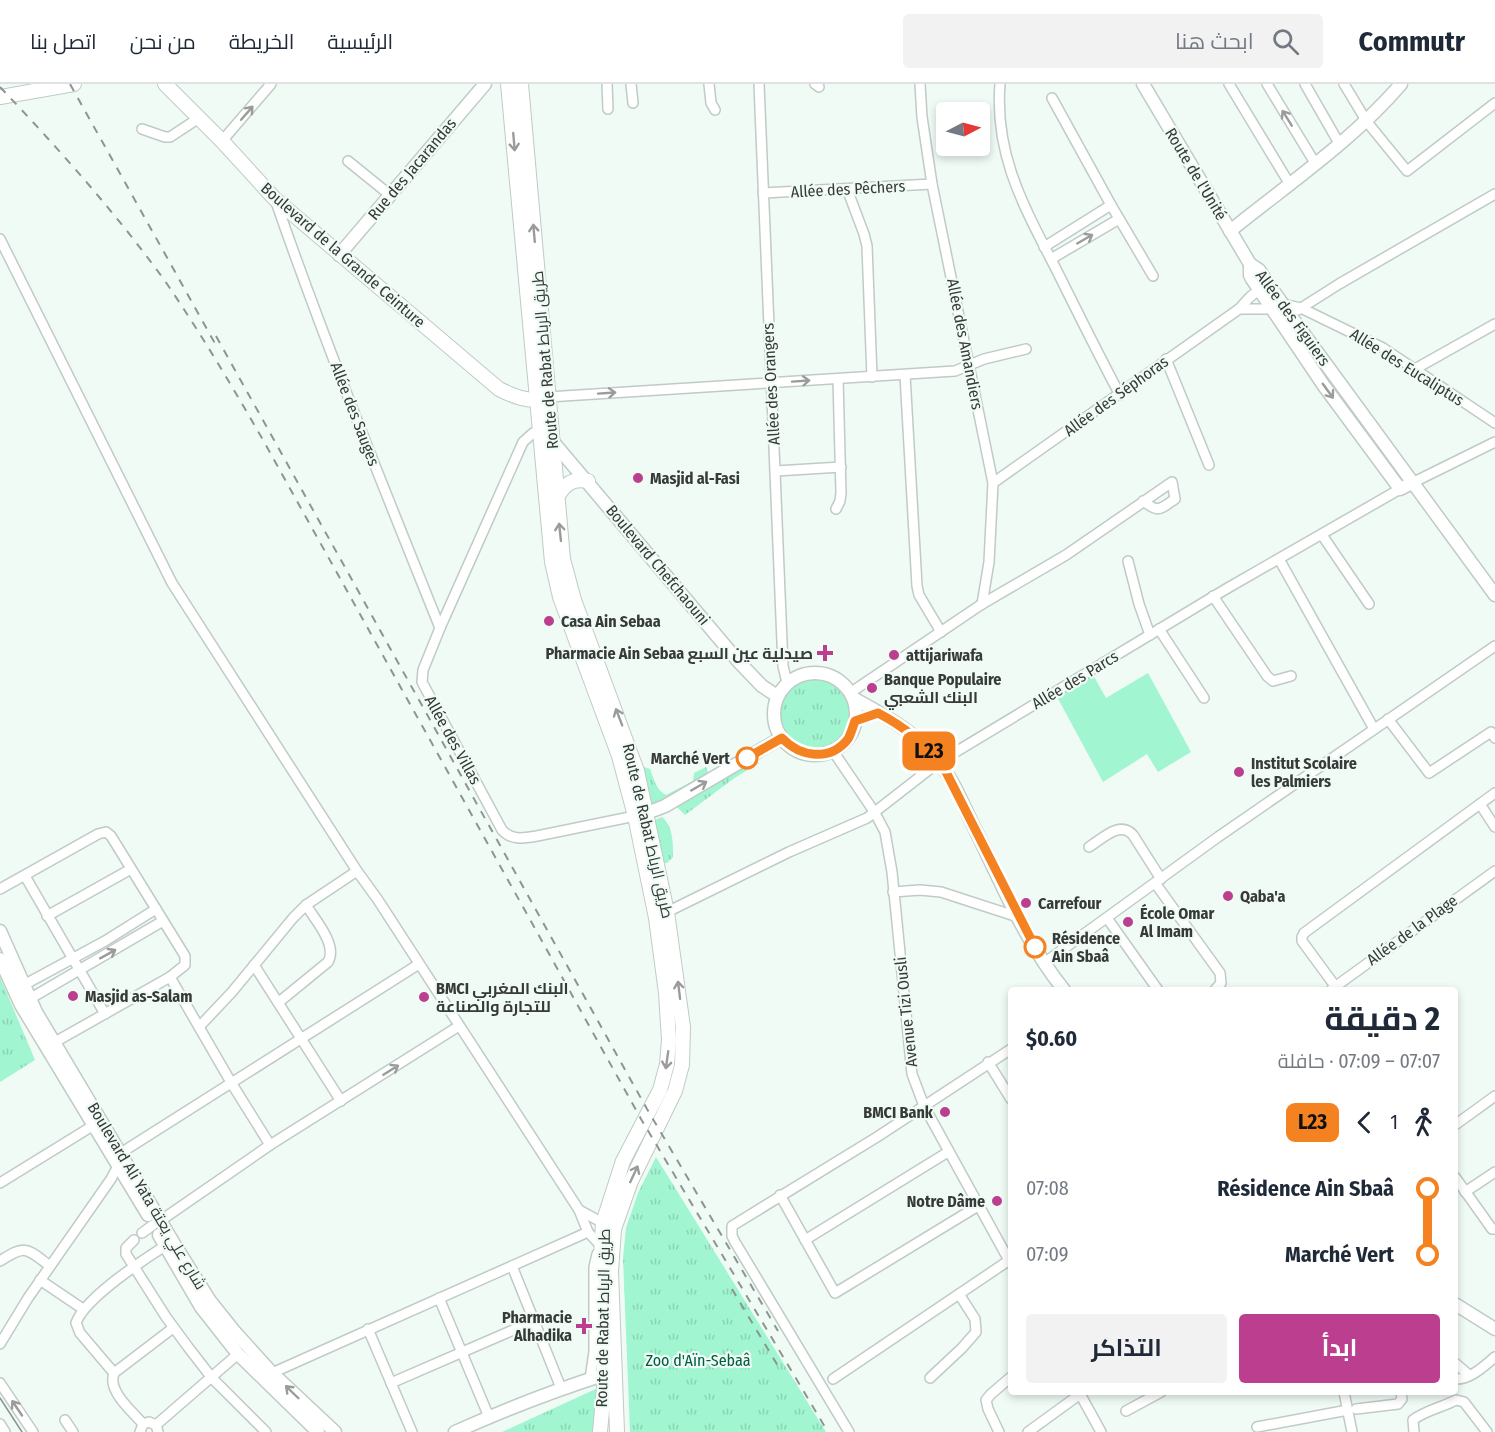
<!DOCTYPE html>
<html lang="ar">
<head>
<meta charset="utf-8">
<style>
	body { margin:0; font-family:"Fira Sans Condensed",Cairo,sans-serif; background:#f2f2f3; color:#1f2937; direction:rtl; height:100vh; display:flex; flex-direction:column; font-size:22px; white-space:nowrap }
	* { box-sizing:border-box; margin:0 }
	p { font-size:20px; color:#747a83 }
	.icon { flex:none; width:33px; height:33px; fill:none; stroke:currentColor; stroke-width:2; stroke-linecap:round; stroke-linejoin:round }
	.map { position:relative; flex:1; overflow:hidden; direction:ltr }
	.drawer { position:absolute; left:1008px; top:903px; width:450px; height:408px; display:flex; flex-direction:column; background:#fff; border-radius:6px; box-shadow:0 3px 9px #0003; direction:rtl }
	.drawer>* { flex:none }
	.badge { padding:0 12px; border-radius:9px; font-size:21px; line-height:39px }
	.needle { width:39px; rotate:84deg }
	.controls { position:absolute; left:936px; top:18px; display:grid; gap:12px }
	.controls a { display:grid; place-items:center; width:54px; height:54px; border-radius:6px; background:#fff; box-shadow:0 3px 9px #0003; font-size:30px }
	.map>.badge { position:absolute; translate:-50% -50%; box-shadow:0 0 0 3px #fff }
	.legs { display:flex; align-items:center; gap:9px; height:66px; padding:0 18px; font-size:20px }
	.legs p { margin-inline-start:auto }
	.overview { display:flex; align-items:center; justify-content:space-between; height:102px; padding:0 18px }
	h1 { font-size:33px; font-weight:700; line-height:45px }
	.cta { display:flex; gap:12px; margin-top:auto; padding:12px 18px }
	.cta a { flex:1; height:69px; border-radius:6px; background:#bb3f8e; color:#fff; font-size:24px; font-weight:700; line-height:69px; text-align:center }
	.cta a+a { background:#f2f2f3; color:#1f2937 }
	ul { padding:0 18px; list-style:none }
	li { display:flex; align-items:center; gap:21px; height:66px; font-size:22px }
	li i { display:grid; place-items:center; width:9px; height:100%; margin:0 8px; background:currentColor }
	li i::after { content:''; width:15px; height:15px; margin:-8px; border:4px solid; border-radius:50%; background:#fff }
	li p { margin-inline-start:auto }
	li:first-child i { background:linear-gradient(#0000 50%,currentColor 0) }
	li:last-child i { background:linear-gradient(currentColor 50%,#0000 0) }
	header { display:flex; align-items:center; gap:36px; box-sizing:border-box; height:84px; padding:0 30px; background:#fff; border-bottom:2px solid #e0e1e3 }
	header strong { font-size:28px }
	nav { display:flex; gap:33px; margin-inline-start:auto; font-size:21px }
	.search { width:420px; height:54px; background:#f2f2f3; display:flex; align-items:center; gap:15px; box-sizing:border-box; padding:0 21px; border-radius:6px; color:#747a83; font-size:22px }
	.map>svg:first-child { display:block }
</style>
</head>
<body>
<header>
<strong>Commutr</strong>
<div class="search"><svg class="icon" aria-label="search" viewBox="0 0 24 24"><circle cx="10" cy="10" r="6"/><path d="M15 15l6 6"/></svg>ابحث هنا</div>
<nav><a>الرئيسية</a><a>الخريطة</a><a>من نحن</a><a>اتصل بنا</a></nav>
</header>
<div class="map">
<svg width="1495" height="1348" viewBox="0 0 1495 1348">
	<defs>
		<pattern id="grass-tufts" width="24" height="20" patternUnits="userSpaceOnUse" patternTransform="scale(1.5)"><rect width="24" height="20" fill="#a1f5d0"/><path d="M3 7l-1-3M5 7V3M7 7l1-3M15 17l-1-3M17 17v-4M19 17l1-3" fill="none" stroke="#8bd3b3"/></pattern>
	</defs>
	<rect width="100%" height="100%" fill="#f0fbf5"/>
	<g fill="url(#grass-tufts)">
		<circle cx="813" cy="631" r="36"/>
		<polygon points="752,673 759,679 733,695 685,731 674,720"/>
		<path d="M 644,683 L 650,685 C 654,695 656,706 666,711 L 693,697 L 694,689 L 706,683 L 709,691 L 651,724 L 641,685 Z"/>
		<path d="M 662,733 C 673,742 673,759 673,773 L 667,779 L 663,779 L 655,736 Z"/>
		<polygon points="0,893 35,976 0,998"/>
		<polygon points="656,1073 826,1348 630,1348 623,1174 626,1144 638,1109"/>
		<polygon points="600,1303 602,1348 502,1348"/>
	</g>
	<polygon fill="#a1f5d0" points="1092,589 1106,614 1148,589 1191,668 1158,688 1147,670 1103,698 1055,609"/>
	<g fill="none" stroke-linecap="round" stroke-linejoin="round">
		<g stroke="#c0cbc5" stroke-width="12">
			<g id="street">
				<polyline points="607,0 608,25"/>
				<polyline points="631,0 633,19"/>
				<polyline points="709,0 711,19 715,26"/>
				<polyline points="759,0 783,582 787,599"/>
				<polyline points="815,0 819,3"/>
				<polyline points="920,0 922,33 932,100 993,399 989,478 982,520"/>
				<path d="M 1000,0 C 994,73 1026,126 1058,189 C 1078,229 1098,270 1120,311"/>
				<polyline points="1229,0 1289,99"/>
				<polyline points="1267,0 1315,79"/>
				<polyline points="1305,0 1340,61"/>
				<polyline points="1344,0 1367,38 1407,87 1495,19"/>
				<polyline points="1052,14 1111,121 1153,192"/>
				<polyline points="142,45 165,53 170,53 199,34"/>
				<polyline points="222,57 271,0"/>
				<polyline points="348,77 390,111"/>
				<polyline points="847,105 864,150 867,162 872,293"/>
				<polyline points="763,109 932,100"/>
				<path d="M 276,118 C 326,262 383,402 440,544"/>
				<polyline points="0,155 172,499 357,787 378,816 579,1126 588,1148 601,1162"/>
				<polyline points="1044,163 1111,121"/>
				<polyline points="1051,175 1119,135"/>
				<polyline points="1239,225 1266,225 1283,220 1301,224 1383,264 1495,339"/>
				<polyline points="1298,226 1339,200 1495,110"/>
				<polyline points="1166,275 1209,381"/>
				<polyline points="1415,285 1495,240"/>
				<polyline points="905,291 917,502 919,511 941,548"/>
				<polyline points="548,313 955,287 984,275 1026,265"/>
				<path d="M 540,348 L 533,349 L 523,358 L 440,544 L 423,586 L 422,598 L 502,746 C 512,757 524,754 537,752 L 635,732"/>
				<polyline points="776,387 841,383"/>
				<polyline points="993,399 1239,225 1249,214 1264,201"/>
				<polyline points="1412,399 1495,358"/>
				<polyline points="836,425 840,417 841,409 838,295"/>
				<polyline points="1322,451 1369,520"/>
				<polyline points="1279,475 1374,645"/>
				<polyline points="1128,477 1139,520 1150,551"/>
				<polyline points="1213,512 1267,592 1273,597 1291,592"/>
				<polyline points="1159,545 1204,614"/>
				<path d="M 850,609 L 982,520 L 1066,471 L 1172,398 L 1175,415 C 1159,426 1159,429 1143,417"/>
				<polyline points="1388,635 1429,689 1491,648 1495,654"/>
				<polyline points="833,667 875,729 885,748 892,788 912,990 924,1022 1011,1180"/>
				<polyline points="1480,720 1495,743"/>
				<path d="M 1089,763 C 1102,755 1120,736 1133,751 L 1161,795"/>
				<polyline points="25,792 105,930"/>
				<polyline points="1155,799 1220,889 1221,899 1215,906"/>
				<polyline points="0,805 98,750 106,748 111,752 185,872 185,881 170,893 55,958"/>
				<polyline points="893,808 920,806 941,808 1018,833"/>
				<polyline points="663,830 789,768 867,734 939,678 1226,505 1400,405"/>
				<polyline points="47,832 131,785"/>
				<polyline points="1107,834 1158,906"/>
				<polyline points="1044,879 1218,753 1495,562"/>
				<polyline points="254,881 341,1017"/>
				<polyline points="170,893 232,1000 270,1061"/>
				<polyline points="20,903 105,857 156,825"/>
				<polyline points="1332,905 1495,787"/>
				<polyline points="1338,906 1302,857 1302,853 1304,849 1495,709"/>
				<polyline points="26,917 163,837"/>
				<path d="M 279,918 L 328,878 C 338,861 315,836 306,821"/>
				<polyline points="199,943 232,908 293,834 306,821 357,787"/>
				<polyline points="988,978 1011,1015"/>
				<polyline points="1455,1041 1495,1012"/>
				<polyline points="1455,1093 1492,1145 1495,1145"/>
				<polyline points="0,1099 94,1041"/>
				<polyline points="1465,1108 1495,1088"/>
				<polyline points="780,1111 835,1209 978,1122"/>
				<polyline points="579,1126 603,1139"/>
				<polyline points="160,1137 270,1061 459,942"/>
				<polyline points="142,1149 153,1141"/>
				<polyline points="134,1156 126,1164 126,1170 166,1233 188,1263 212,1294 266,1348"/>
				<polyline points="805,1156 948,1068"/>
				<path d="M 0,1177 C 26,1160 26,1164 50,1182"/>
				<polyline points="512,1182 561,1304"/>
				<polyline points="40,1196 83,1225"/>
				<polyline points="439,1214 489,1333"/>
				<polyline points="368,1245 412,1348"/>
				<polyline points="0,1260 28,1214 111,1095 127,1065 419,880"/>
				<polyline points="1455,1279 1469,1291"/>
				<polyline points="114,1289 173,1244"/>
				<polyline points="272,1289 588,1148"/>
				<polyline points="930,1294 962,1264 976,1248 975,1235 959,1210"/>
				<polyline points="590,1295 594,1268 594,1183 597,1170"/>
				<polyline points="833,1295 1011,1175"/>
				<path d="M 1455,1295 C 1470,1296 1484,1282 1495,1273"/>
				<polyline points="0,1299 33,1348"/>
				<polyline points="391,1299 534,1237"/>
				<polyline points="1079,1308 1101,1348"/>
				<polyline points="1344,1308 1352,1348"/>
				<polyline points="1356,1325 1398,1320 1402,1315 1401,1308"/>
				<polyline points="1126,1327 1161,1308"/>
				<polyline points="65,1336 73,1348"/>
				<polyline points="0,1340 5,1348"/>
				<path d="M 143,1340 C 132,1327 107,1307 114,1289 L 80,1249 L 76,1239 C 84,1215 143,1176 165,1162"/>
				<polyline points="156,1341 238,1270"/>
				<polyline points="1257,1343 1348,1326"/>
				<polyline points="140,1348 143,1340 149,1338 156,1341 158,1348"/>
				<polyline points="849,1348 735,1158 732,1152 732,1142 877,1053 1011,965"/>
				<polyline points="999,1348 988,1325 986,1316 991,1310 1011,1293"/>
				<polyline points="1028,1348 1083,1308"/>
				<path d="M 1414,1348 L 1413,1336 C 1424,1327 1443,1323 1456,1316 L 1464,1318 L 1487,1348"/>
			</g>
		</g>
		<g stroke="#c0cbc5" stroke-width="15">
			<g id="secondary">
				<polyline points="1143,0 1250,180 1259,186 1290,231 1495,511"/>
				<path d="M 1230,147 C 1288,100 1352,57 1401,0"/>
				<polyline points="339,171 485,0"/>
				<polyline points="1250,180 1250,191 1252,195 1324,302 1392,394 1400,405 1412,399"/>
				<polyline points="549,353 738,577 762,602 777,612"/>
				<circle cx="815" cy="630" r="41"/>
				<path d="M 853,614 C 882,630 912,646 934,672 C 951,691 961,716 972,739 C 1000,795 1024,857 1064,906"/>
				<polyline points="647,729 665,722 781,654"/>
				<polyline points="0,847 36,928 176,1163 210,1217 234,1247 272,1289 335,1348"/>
				<polyline points="0,875 21,921 148,1131"/>
				<polyline points="159,1151 201,1223 238,1270 318,1348"/>
				<polyline points="1455,1220 1495,1245"/>
				<path d="M 455,1348 C 504,1326 553,1307 603,1291"/>
			</g>
		</g>
		<g stroke="#c0cbc5" stroke-width="16">
			<g id="primary">
				<path d="M 165,0 L 222,57 L 275,115 L 499,305 C 513,312 529,319 545,314"/>
				<polyline points="508,0 552,478 560,513 619,672 635,732 656,834 666,909 669,956 667,980 660,1006 623,1077 603,1139 601,1174 604,1305 600,1348"/>
				<polyline points="521,0 563,475 574,516 637,687 667,828 683,943 682,981 675,1007 631,1097 614,1145 611,1187 617,1348"/>
				<polyline points="0,13 74,0"/>
				<path d="M 557,413 C 565,400 572,394 588,397"/>
			</g>
		</g>
		<use href="#street" stroke="#fff" stroke-width="9"/>
		<use href="#secondary" stroke="#fff" stroke-width="12"/>
		<use href="#primary" stroke="#fff" stroke-width="14"/>
		<polyline stroke="#8d9591" stroke-width="1.5" points="0,1314 22,1348"/>
		<g stroke="#8d9591" stroke-width="2" stroke-dasharray="8 8" stroke-linecap="butt">
			<polyline points="70,0 217,263"/>
			<path d="M 0,3 C 58,64 115,128 165,197 C 200,248 232,302 263,356 L 641,1035 L 828,1348"/>
			<polyline points="216,252 647,1025 778,1247"/>
			<polyline points="732,1205 778,1282"/>
		</g>
	</g>
	<defs><path id="oneway-shaft" d="M-6 0H5M1.5-3L5.5 0L1.5 3" fill="none" stroke-width="1.6" stroke-linecap="round" stroke-linejoin="round" transform="scale(1.5)"/></defs>
	<g stroke="#9a9c9c">
		<use href="#oneway-shaft" transform="translate(247 29) rotate(-49)"/>
		<use href="#oneway-shaft" transform="translate(1287 34) rotate(-122)"/>
		<use href="#oneway-shaft" transform="translate(514 58) rotate(85)"/>
		<use href="#oneway-shaft" transform="translate(534 149) rotate(-95)"/>
		<use href="#oneway-shaft" transform="translate(1085 155) rotate(-30)"/>
		<use href="#oneway-shaft" transform="translate(801 297) rotate(-4)"/>
		<use href="#oneway-shaft" transform="translate(1328 307) rotate(54)"/>
		<use href="#oneway-shaft" transform="translate(607 309) rotate(-4)"/>
		<use href="#oneway-shaft" transform="translate(560 448) rotate(-96)"/>
		<use href="#oneway-shaft" transform="translate(619 633) rotate(-111)"/>
		<use href="#oneway-shaft" transform="translate(699 702) rotate(-30)"/>
		<use href="#oneway-shaft" transform="translate(108 870) rotate(-29)"/>
		<use href="#oneway-shaft" transform="translate(679 906) rotate(-97)"/>
		<use href="#oneway-shaft" transform="translate(667 976) rotate(98)"/>
		<use href="#oneway-shaft" transform="translate(391 986) rotate(-32)"/>
		<use href="#oneway-shaft" transform="translate(634 1090) rotate(-65)"/>
		<use href="#oneway-shaft" transform="translate(292 1308) rotate(-136)"/>
		<use href="#oneway-shaft" transform="translate(17 1324) rotate(-124)"/>
	</g>
	<g fill="none" stroke-linecap="round" stroke-linejoin="round">
		<g stroke="#fff" stroke-width="14">
			<path id="line-1" d="M 747,674 L 782,654 C 800,673 830,678 848,655 C 851,650 853,642 855,637 L 878,629 C 905,643 929,663 946,688 L 1035,863"/>
		</g>
		<use href="#line-1" stroke="#f58220" stroke-width="9"/>
	</g>
	<g fill="#bb3f8e" stroke="#f0fbf5" stroke-width="2">
		<circle cx="638" cy="394" r="6"/>
		<circle cx="549" cy="537" r="6"/>
		<path d="M822 560h6v6h6v6h-6v6h-6v-6h-6v-6h6z"/>
		<circle cx="894" cy="571" r="6"/>
		<circle cx="872" cy="604" r="6"/>
		<circle cx="1239" cy="688" r="6"/>
		<circle cx="1228" cy="812" r="6"/>
		<circle cx="1026" cy="819" r="6"/>
		<circle cx="1128" cy="838" r="6"/>
		<circle cx="73" cy="912" r="6"/>
		<circle cx="424" cy="913" r="6"/>
		<circle cx="945" cy="1028" r="6"/>
		<circle cx="997" cy="1117" r="6"/>
		<path d="M581 1233h6v6h6v6h-6v6h-6v-6h-6v-6h6z"/>
	</g>
	<g fill="#fff" stroke="#f58220" stroke-width="3">
		<circle cx="747" cy="674" r="10"/>
		<circle cx="1035" cy="863" r="10"/>
	</g>
	<g text-anchor="middle" dominant-baseline="central" stroke-width="4.5" stroke-linejoin="round" paint-order="stroke">
		<g font-size="16" fill="#363a38" stroke="#f0fbf5">
			<text transform="translate(412 85) rotate(-50)">Rue des Jacarandas</text>
			<text transform="translate(1196 90) rotate(59)">Route de l'Unité</text>
			<text transform="translate(848 105) rotate(-3)">Allée des Pêchers</text>
			<text transform="translate(343 171) rotate(41)">Boulevard de la Grande Ceinture</text>
			<text transform="translate(1293 234) rotate(54)">Allée des Figuiers</text>
			<text transform="translate(965 260) rotate(79)">Allée des Amandiers</text>
			<text transform="translate(545 276) rotate(-95)">Route de Rabat طريق الرباط</text>
			<text transform="translate(1407 283) rotate(32)">Allée des Eucaliptus</text>
			<text transform="translate(771 300) rotate(-93)">Allée des Orangers</text>
			<text transform="translate(1116 312) rotate(-36)">Allée des Séphoras</text>
			<text transform="translate(355 330) rotate(69)">Allée des Sauges</text>
			<text transform="translate(658 481) rotate(50)">Boulevard Chefchaouni</text>
			<text transform="translate(1075 596) rotate(-31)">Allée des Parcs</text>
			<text transform="translate(453 656) rotate(61)">Allée des Villas</text>
			<text transform="translate(648 747) rotate(77)">Route de Rabat طريق الرباط</text>
			<text transform="translate(1412 846) rotate(-36)">Allée de la Plage</text>
			<text transform="translate(906 928) rotate(-96)">Avenue Tizi Ousli</text>
			<text transform="translate(147 1112) rotate(59)">Boulevard Ali Yata شارع علي يعتة</text>
			<text transform="translate(603 1234) rotate(-89)">Route de Rabat طريق الرباط</text>
		</g>
		<g font-size="16" font-weight="bold" fill="#363a38" stroke="#f0fbf5" text-anchor="start">
			<text x="650" y="394">Masjid al-Fasi</text>
			<text x="561" y="537">Casa Ain Sebaa</text>
			<text x="813" y="569" text-anchor="end">Pharmacie Ain Sebaa صيدلية عين السبع</text>
			<text x="906" y="571">attijariwafa</text>
			<text x="884" y="595">Banque Populaire<tspan x="884" dy="18">البنك الشعبي</tspan></text>
			<text x="1251" y="679">Institut Scolaire<tspan x="1251" dy="18">les Palmiers</tspan></text>
			<text x="1240" y="812">Qaba'a</text>
			<text x="1038" y="819">Carrefour</text>
			<text x="1140" y="829">École Omar<tspan x="1140" dy="18">Al Imam</tspan></text>
			<text x="436" y="904">BMCI البنك المغربي<tspan x="436" dy="18">للتجارة والصناعة</tspan></text>
			<text x="85" y="912">Masjid as-Salam</text>
			<text x="933" y="1028" text-anchor="end">BMCI Bank</text>
			<text x="985" y="1117" text-anchor="end">Notre Dâme</text>
			<text x="572" y="1233" text-anchor="end">Pharmacie<tspan x="572" dy="18">Alhadika</tspan></text>
		</g>
		<g font-size="16" font-weight="bold" fill="#363a38" stroke="#f0fbf5" text-anchor="end">
			<text x="730" y="674">Marché Vert</text>
			<text x="1052" y="854" text-anchor="start">Résidence<tspan x="1052" dy="18">Ain Sbaâ</tspan></text>
		</g>
		<g font-size="16" fill="#015d42" stroke="#f0fbf5">
			<text x="698" y="1276">Zoo d'Aïn-Sebaâ</text>
		</g>
	</g>
</svg>
<div class="controls">
<a><svg class="needle" viewBox="-14 -14 28 28"><path d="M0-13l5 13h-10z" fill="#e53935"/><path d="M0 13l5-13h-10z" fill="#747a83"/></svg></a>
</div>
<b class="badge" style="left:929px;top:667px;background:#f58220;color:#111">L23</b>
<section class="drawer">
<div class="overview"><div><h1>2 دقيقة</h1><p>07:07 – 07:09 · حافلة</p></div><b>$0.60</b></div>
<div class="legs"><svg class="icon" aria-label="walk" viewBox="0 0 24 24"><circle cx="13" cy="4" r="2"/><path d="M13 8l-2 6 4 7M11 14l-3 7M7 12l3-4h3l4 4"/></svg>1<svg class="icon" aria-label="back" viewBox="0 0 24 24"><path d="M15 5l-7 7 7 7"/></svg><b class="badge" style="background:#f58220;color:#111">L23</b></div>
<ul>
<li><i style="color:#f58220"></i><b>Résidence Ain Sbaâ</b><p>07:08</p></li>
<li><i style="color:#f58220"></i><b>Marché Vert</b><p>07:09</p></li>
</ul>
<div class="cta"><a>ابدأ</a><a>التذاكر</a></div>
</section>
</div>
</body>
</html>
